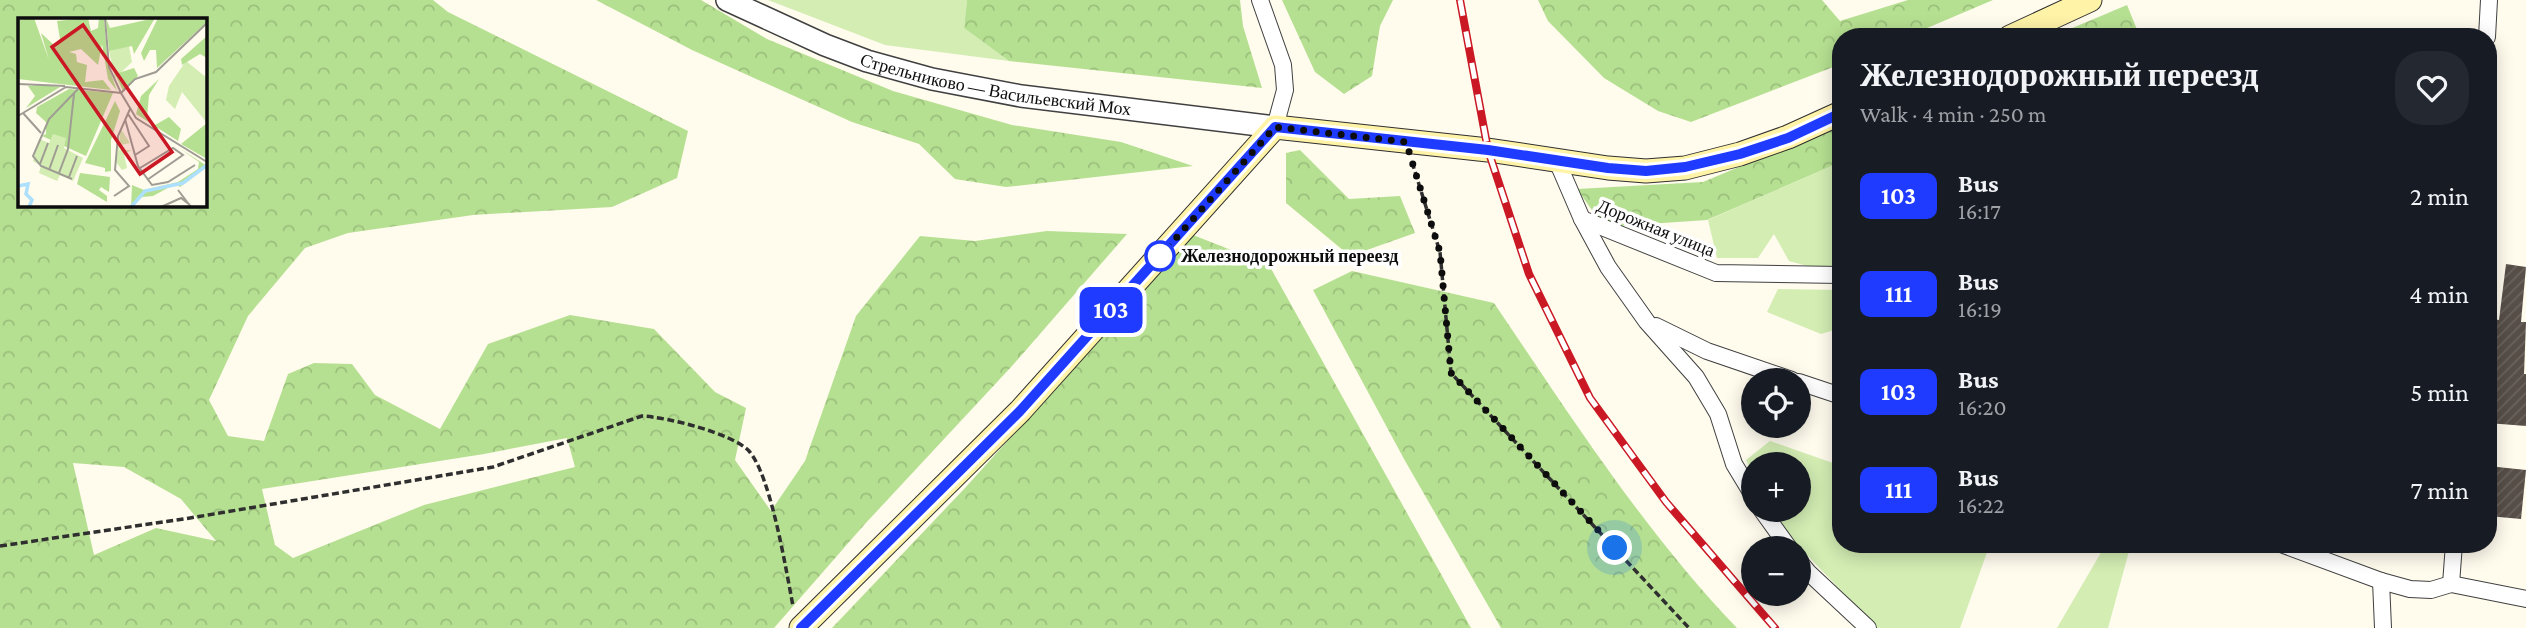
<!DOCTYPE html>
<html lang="en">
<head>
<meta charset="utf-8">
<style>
	body { margin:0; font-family:"Crimson Pro",serif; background:#242831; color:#f1f3f6; height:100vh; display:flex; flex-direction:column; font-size:26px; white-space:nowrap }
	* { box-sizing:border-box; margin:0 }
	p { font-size:23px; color:#9ea1a6 }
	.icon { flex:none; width:38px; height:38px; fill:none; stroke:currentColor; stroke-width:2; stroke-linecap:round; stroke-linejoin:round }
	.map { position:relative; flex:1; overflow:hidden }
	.details { position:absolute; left:1832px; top:28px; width:665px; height:525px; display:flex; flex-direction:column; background:#171b24; border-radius:28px; box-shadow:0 4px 18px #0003 }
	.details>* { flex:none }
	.badge { padding:0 14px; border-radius:10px; font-size:24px; line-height:46px }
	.tools { position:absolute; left:1741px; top:368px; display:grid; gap:14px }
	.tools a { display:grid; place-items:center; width:70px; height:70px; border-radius:50%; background:#171b24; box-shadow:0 4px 18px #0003; font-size:35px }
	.you { position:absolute; width:35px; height:35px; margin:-18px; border:5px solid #fff; border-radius:50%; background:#1a73e8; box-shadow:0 0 0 10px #1a73e833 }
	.map>.badge { position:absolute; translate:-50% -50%; box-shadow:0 0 0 4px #fff }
	.round { display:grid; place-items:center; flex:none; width:74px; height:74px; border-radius:28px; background:#242831 }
	.head { display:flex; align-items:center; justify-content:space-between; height:119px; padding:0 28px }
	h1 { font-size:33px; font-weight:600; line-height:52px }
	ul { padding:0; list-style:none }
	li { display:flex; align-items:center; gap:21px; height:98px; padding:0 28px }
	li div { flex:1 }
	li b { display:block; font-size:26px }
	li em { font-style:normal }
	li .badge { min-width:77px; font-weight:700; text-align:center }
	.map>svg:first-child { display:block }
</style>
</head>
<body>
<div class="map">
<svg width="2526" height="628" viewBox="0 0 2526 628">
	<defs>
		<pattern id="forest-crowns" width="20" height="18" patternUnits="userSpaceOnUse" patternTransform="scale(1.75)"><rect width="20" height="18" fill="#b6e091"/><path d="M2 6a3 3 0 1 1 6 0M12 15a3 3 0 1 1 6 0" fill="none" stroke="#9bbf7c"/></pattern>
		<pattern id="building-hatch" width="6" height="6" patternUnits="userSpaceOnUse" patternTransform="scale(1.75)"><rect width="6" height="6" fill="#574e48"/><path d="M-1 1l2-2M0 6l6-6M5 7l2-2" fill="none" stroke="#6a635e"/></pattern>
	</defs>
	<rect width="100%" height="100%" fill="#fffbed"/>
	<g fill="#d3edb3">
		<polygon points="768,0 967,0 964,28 1009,61 885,45"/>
		<polygon points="1841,162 1841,265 1836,274 1789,261 1774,234 1758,258 1717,258 1708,220"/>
		<polygon points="1778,289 1841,290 1841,328 1821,334 1767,312"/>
		<polygon points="1770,441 1833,463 1841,463 1841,544 1990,544 1960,628 1878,628 1874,625 1785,532 1773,509 1799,509 1799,464 1754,464 1753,474 1746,460"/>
		<polygon points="2106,544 2131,544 2108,628 2057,628"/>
	</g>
	<g fill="url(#forest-crowns)" fill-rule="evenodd">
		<path d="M 0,0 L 433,0 L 448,12 L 688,131 L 677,178 L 612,207 L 473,215 L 348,233 L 305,248 L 248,316 L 209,400 L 228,436 L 264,441 L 288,374 L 314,363 L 352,364 L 375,395 L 440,429 L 488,344 L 570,315 L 654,329 L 715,392 L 746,408 L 735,460 L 771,511 L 805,461 L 856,316 L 920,236 L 975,241 L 1047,231 L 1127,234 L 1012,366 L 864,525 L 774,628 L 0,628 ZM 19,19 L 205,19 L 205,205 L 19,205 ZM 567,438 L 575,467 L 424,505 L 293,558 L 275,545 L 262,489 L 484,454 ZM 73,463 L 124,467 L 181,499 L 216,541 L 156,528 L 94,555 Z"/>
		<polygon points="596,0 701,0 767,39 893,91 1012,125 1121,142 1193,166 1006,187 955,179 919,144 852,122 692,50"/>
		<polygon points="967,0 1240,0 1243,26 1262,88 1009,61 964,28"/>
		<polygon points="1282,0 1393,0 1380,26 1372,76 1344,94 1315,72"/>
		<polygon points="1538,0 1822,0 1840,21 1908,0 1993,0 1906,37 1841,37 1841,64 1691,122 1658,111 1604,78 1548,21"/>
		<polygon points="2127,5 2140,37 2051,37"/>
		<polygon points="1841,124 1841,162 1707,220 1604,227 1577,189 1703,182"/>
		<polygon points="1300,150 1349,199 1400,196 1415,233 1350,256 1286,203 1286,153"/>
		<polygon points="1193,235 1269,265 1471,628 832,628 965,488"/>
		<path d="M 1352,271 L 1494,303 C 1570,415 1643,530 1737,628 L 1501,628 L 1404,459 L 1313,290 Z"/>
	</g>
	<g fill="url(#building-hatch)">
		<polygon points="2506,264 2526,267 2521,322 2526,322 2524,374 2526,374 2526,426 2488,423 2488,379 2493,319 2499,320"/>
		<polygon points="2488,466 2526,470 2521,519 2488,516"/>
	</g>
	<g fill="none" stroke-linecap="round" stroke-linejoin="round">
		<g stroke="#404040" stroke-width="18">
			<g id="minor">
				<polyline points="1260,0 1283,65 1285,90 1275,127"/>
				<polyline points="2487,37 2489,0"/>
				<polyline points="1557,161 1582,219 1608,267 1647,322 1696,377 1718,414 1734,464 1754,497"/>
				<polyline points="1582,219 1716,273 1841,275"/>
				<polyline points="1656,326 1707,351 1792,380"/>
				<polyline points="1799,382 1841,396"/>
				<polyline points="1761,509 1789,548"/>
				<polyline points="2281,544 2381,581 2410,589 2431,590 2451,584 2526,599"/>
				<polyline points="1799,561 1808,572 1868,628"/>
				<polyline points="2381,581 2383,628"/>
				<polyline points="2451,584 2454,544"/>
			</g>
		</g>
		<g stroke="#404040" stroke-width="24">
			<g id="tertiary">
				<path id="s1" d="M 727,0 L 825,45 L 867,61 L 932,79 L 1021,96 L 1275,127"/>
			</g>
		</g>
		<g stroke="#2f2f2f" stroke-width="25">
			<g id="secondary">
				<polyline points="2010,37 2090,0"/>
				<polyline points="801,628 1020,411 1275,127 1488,150 1608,168 1646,171 1685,168 1740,154 1788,137 1841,113"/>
			</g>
		</g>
		<g stroke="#2f2f2f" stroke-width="3.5" stroke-dasharray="7 3.5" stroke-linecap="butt">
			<polyline points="1412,162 1440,252 1451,373 1689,628"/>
			<path d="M 0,546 L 190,518 L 493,467 L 642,416 C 666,417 732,433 749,451 C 771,476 786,570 793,606"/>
		</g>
		<use href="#minor" stroke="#fff" stroke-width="16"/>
		<use href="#tertiary" stroke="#fff" stroke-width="21"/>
		<use href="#secondary" stroke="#fff3a8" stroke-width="23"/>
		<g stroke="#ca1825" stroke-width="8">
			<polyline id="rail" points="1460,0 1488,150 1529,274 1590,398 1666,502 1775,628"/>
		</g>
		<use href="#rail" stroke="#fff" stroke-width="5" stroke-dasharray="16" stroke-linecap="butt"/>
	</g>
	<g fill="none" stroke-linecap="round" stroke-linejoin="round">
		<g stroke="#fff" stroke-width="16">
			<polyline id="line" points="801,628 1020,411 1275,127 1488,150 1608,168 1646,171 1685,167 1740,154 1788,138 1841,113"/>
		</g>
		<use href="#line" stroke="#1f3bff" stroke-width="10"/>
		<polyline stroke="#0d0d0d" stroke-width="7" stroke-dasharray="0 12.6" points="1160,256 1275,127 1406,142 1440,252 1451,373 1615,548"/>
	</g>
	<circle fill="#fff" stroke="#1f3bff" stroke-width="3.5" cx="1160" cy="256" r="14"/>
	<g text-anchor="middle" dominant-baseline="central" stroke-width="7" stroke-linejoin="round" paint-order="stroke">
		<g font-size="18" fill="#0d0d0d" stroke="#fff">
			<text stroke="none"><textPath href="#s1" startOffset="284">Стрельниково — Васильевский Мох</textPath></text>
			<text transform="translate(1656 228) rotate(22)">Дорожная улица</text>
		</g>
		<g font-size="18" font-weight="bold" fill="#0d0d0d" stroke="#fff" text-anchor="start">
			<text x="1181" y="256">Железнодорожный переезд</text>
		</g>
	</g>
	<g transform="translate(18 18)">
		<rect width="189" height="189" fill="#fffbed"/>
		<path d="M 111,28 L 114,44 L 97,60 L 91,33 ZM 168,43 L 189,60 L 189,105 L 164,74 L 157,91 L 148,82 L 151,68 ZM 103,111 L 112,125 L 102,127 L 101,132 L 114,132 L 106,136 L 109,150 L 104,152 L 98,144 Z" fill="#d3edb3"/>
		<path d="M 16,0 L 31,42 L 23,15 L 36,27 L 42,21 L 39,3 L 70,0 L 73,13 L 80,10 L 81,0 L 86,0 L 90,47 L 99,73 L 90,61 L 84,26 L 80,47 L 63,31 L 51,34 L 58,36 L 59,44 L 69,47 L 67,64 L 85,62 L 93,72 L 0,61 L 0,2 ZM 88,0 L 92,10 L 137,0 L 116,36 L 114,28 L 91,33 ZM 140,0 L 189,0 L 189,4 L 139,50 L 138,32 L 132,32 L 126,43 L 123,35 ZM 189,18 L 189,40 L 182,36 L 164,47 L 163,41 ZM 116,50 L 120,58 L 105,73 L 97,56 ZM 141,61 L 131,77 L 129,100 L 137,107 L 151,99 L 163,111 L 160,123 L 118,96 L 123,78 ZM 10,68 L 24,67 L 42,69 L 8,90 L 17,78 ZM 51,71 L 95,75 L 68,138 L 24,118 L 28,116 L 28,104 L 18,95 L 19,89 ZM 97,83 L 102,93 L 93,122 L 93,153 L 87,154 L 87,150 L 67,145 ZM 189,105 L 189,141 L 163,126 ZM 161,130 L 189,148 L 162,169 L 157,166 L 135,178 L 124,179 L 113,189 L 114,167 L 126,172 L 160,164 L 180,151 L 181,144 ZM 62,155 L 92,159 L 91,174 L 83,169 L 81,172 L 89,178 L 89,184 L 59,166 Z" fill="#b6e091"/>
		<path d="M 35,116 L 48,120 L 46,130 L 65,140 L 55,163 L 42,157 L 39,163 L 21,155 L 23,148 L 15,143 L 21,121 L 31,125 Z" fill="#d3edb3"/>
		<path fill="none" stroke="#ace0fc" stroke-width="3.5" d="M 0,168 L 10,166 L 8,176 L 14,182 L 11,189M 113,189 L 127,173 L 165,165 L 189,147"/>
		<path fill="none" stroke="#9e9c93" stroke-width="2" d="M 87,0 L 91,49 L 103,75 L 117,61 L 138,54 L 189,5M 0,66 L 47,68M 5,95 L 23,115M 110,96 L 131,128 L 117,137M 0,98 L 48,69 L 103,75 L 118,100 L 189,144M 107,101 L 120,148 L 134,167 L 150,164 L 177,147M 22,146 L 30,125M 122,150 L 155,130 L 165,137 L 129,162M 31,152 L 40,127M 41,155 L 50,131 L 56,76M 51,159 L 59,138M 54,161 L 23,148 L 15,138 L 31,101 L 60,71M 160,172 L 173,189M 96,178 L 111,168 L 97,152 L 100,118 L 112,91M 143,189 L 163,180 L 172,187"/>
		<path fill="#ca1825" fill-opacity="0.15" stroke="#ca1825" stroke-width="3.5" d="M 65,7 L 154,134 L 122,156 L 34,29 Z"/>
		<rect width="189" height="189" fill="none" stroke="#0d0d0d" stroke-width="3.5"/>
	</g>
</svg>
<div class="tools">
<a><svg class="icon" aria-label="locate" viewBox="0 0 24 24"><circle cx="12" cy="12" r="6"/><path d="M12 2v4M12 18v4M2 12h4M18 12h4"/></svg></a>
<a>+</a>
<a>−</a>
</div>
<div class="you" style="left:1615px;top:548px"></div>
<b class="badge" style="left:1111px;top:310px;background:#1f3bff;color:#fff">103</b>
<section class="details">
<div class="head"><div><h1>Железнодорожный переезд</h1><p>Walk · 4 min · 250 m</p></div><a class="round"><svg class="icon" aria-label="heart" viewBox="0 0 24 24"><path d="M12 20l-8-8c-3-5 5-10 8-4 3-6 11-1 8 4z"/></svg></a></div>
<ul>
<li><span class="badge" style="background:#1f3bff;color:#fff">103</span><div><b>Bus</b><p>16:17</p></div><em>2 min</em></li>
<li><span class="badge" style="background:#1f3bff;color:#fff">111</span><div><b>Bus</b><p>16:19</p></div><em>4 min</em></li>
<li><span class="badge" style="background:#1f3bff;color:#fff">103</span><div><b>Bus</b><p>16:20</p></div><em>5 min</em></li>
<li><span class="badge" style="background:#1f3bff;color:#fff">111</span><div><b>Bus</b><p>16:22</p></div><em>7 min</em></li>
</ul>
</section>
</div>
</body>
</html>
